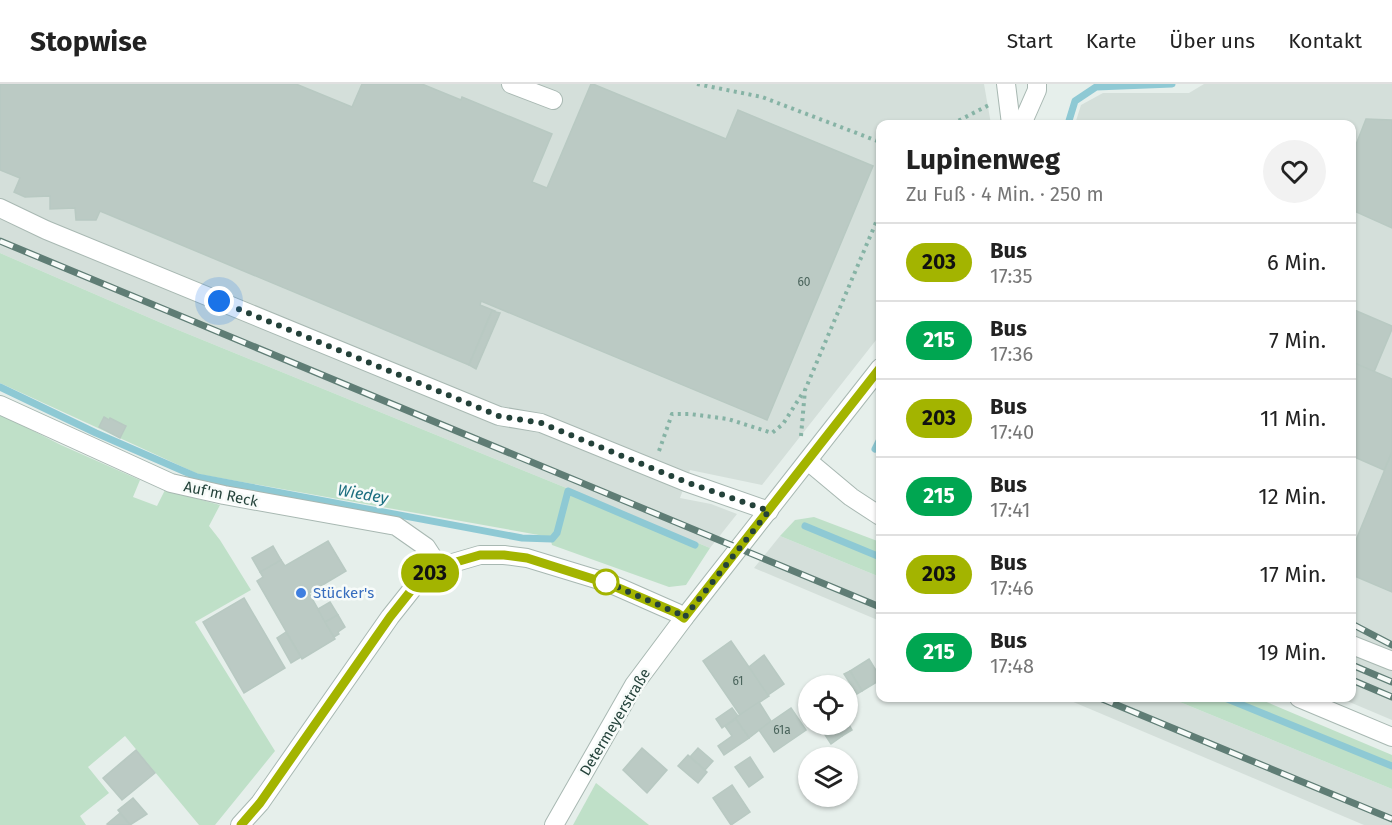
<!DOCTYPE html>
<html lang="de">
<head>
<meta charset="utf-8">
<style>
	body { margin:0; font-family:"Fira Sans",sans-serif; background:#f2f2f2; color:#222; height:100vh; display:flex; flex-direction:column; font-size:22px; white-space:nowrap }
	* { box-sizing:border-box; margin:0 }
	p { font-size:20px; color:#767676 }
	.icon { flex:none; width:33px; height:33px; fill:none; stroke:currentColor; stroke-width:2; stroke-linecap:round; stroke-linejoin:round }
	.map { position:relative; flex:1; overflow:hidden }
	.details { position:absolute; left:876px; top:36px; width:480px; height:582px; display:flex; flex-direction:column; background:#fff; border-radius:12px; box-shadow:0 2px 4px #0004 }
	.details>* { flex:none }
	.badge { padding:0 12px; border-radius:20px; font-size:21px; line-height:39px }
	.tools { position:absolute; left:798px; top:591px; display:grid; gap:12px }
	.tools a { display:grid; place-items:center; width:60px; height:60px; border-radius:50%; background:#fff; box-shadow:0 2px 4px #0004; font-size:30px }
	.you { position:absolute; width:30px; height:30px; margin:-15px; border:4px solid #fff; border-radius:50%; background:#1a73e8; box-shadow:0 0 0 9px #1a73e833 }
	.map>.badge { position:absolute; translate:-50% -50%; box-shadow:0 0 0 3px #fff }
	.round { display:grid; place-items:center; flex:none; width:63px; height:63px; border-radius:32px; background:#f2f2f2 }
	.summary { display:flex; align-items:center; justify-content:space-between; height:102px; padding:0 30px }
	h1 { font-size:28px; font-weight:700; line-height:45px }
	ul { padding:0; list-style:none }
	li { display:flex; align-items:center; gap:18px; height:78px; padding:0 30px; border-top:2px solid #e0e0e0 }
	li div { flex:1 }
	li b { display:block; font-size:22px }
	li em { font-style:normal }
	li .badge { min-width:66px; font-weight:700; text-align:center }
	header { display:flex; align-items:center; gap:36px; box-sizing:border-box; height:84px; padding:0 30px; background:#fff; border-bottom:2px solid #e0e0e0 }
	header strong { font-size:28px }
	nav { display:flex; gap:33px; margin-inline-start:auto; font-size:21px }
	.map>svg:first-child { display:block }
</style>
</head>
<body>
<header>
<strong>Stopwise</strong>
<nav><a>Start</a><a>Karte</a><a>Über uns</a><a>Kontakt</a></nav>
</header>
<div class="map">
<svg width="1392" height="741" viewBox="0 0 1392 741">
	<rect width="100%" height="100%" fill="#e6efeb"/>
	<g fill="#d4dfda">
		<polygon points="0,0 984,0 991,40 880,40 880,251 762,401 690,386 680,414 711,420 737,430 710,464 564,403 166,241 0,169"/>
		<polygon points="1204,0 1392,0 1392,636 1340,614 1352,614 1352,40 1075,40 1081,21 1103,9 1189,9"/>
		<polygon points="780,452 880,493 880,537 754,484"/>
		<polygon points="1064,614 1170,614 1392,705 1392,741 1364,741"/>
	</g>
	<g fill="#bfe0c8">
		<polygon points="0,169 166,241 564,403 710,464 686,501 669,503 552,461 550,453 198,390 0,299"/>
		<polygon points="0,330 61,361 140,396 133,413 157,422 165,406 220,421 209,442 220,456 251,506 195,538 275,667 215,741 199,741 125,652 88,683 109,709 80,732 86,741 0,741"/>
		<polygon points="814,433 880,458 880,493 780,452 795,436"/>
		<polygon points="1170,614 1257,614 1392,671 1392,705"/>
		<polygon points="596,699 649,741 573,741"/>
	</g>
	<g fill="none" stroke-linecap="round" stroke-linejoin="round">
		<g stroke="#8ec9d4" stroke-width="7">
			<polyline points="1068,40 1075,17 1096,3 1172,0"/>
			<polyline points="0,303 96,349 197,393 522,454 552,455 557,449 568,407 695,461"/>
			<polyline points="875,365 880,355"/>
			<polyline points="805,442 880,473"/>
			<polyline points="1225,614 1392,682"/>
		</g>
	</g>
	<g fill="#bbcac4" stroke="#b8c9c2" stroke-width="1.5">
		<polygon points="0,0 296,0 352,23 362,0 422,0 461,16 462,13 552,50 532,98 547,104 591,0 593,0 726,55 738,26 873,82 767,336 481,217 480,221 495,227 494,228 492,227 469,281 100,127 96,136 76,136 75,124 50,125 50,112 25,113 14,108 20,94 0,86"/>
		<polygon points="1366,35 1392,36 1392,144 1352,126 1352,71"/>
		<polygon points="1352,225 1392,242 1392,245 1374,288 1352,278"/>
		<polygon points="492,227 500,229 476,285 469,281"/>
		<polygon points="1352,278 1392,295 1392,368 1384,386 1352,372"/>
		<polygon points="104,333 109,336 110,334 126,342 120,354 99,343"/>
		<polygon points="1392,368 1392,508 1352,491 1352,466"/>
		<polygon points="328,457 346,487 309,509 335,555 302,575 257,497 263,493 260,488 281,476 285,482"/>
		<polygon points="273,462 281,476 260,488 252,474"/>
		<polygon points="244,514 285,584 244,609 203,538"/>
		<polygon points="330,518 338,531 325,538 318,525"/>
		<polygon points="338,531 345,543 338,548 339,550 334,553 325,538"/>
		<polygon points="286,548 301,573 291,579 277,554"/>
		<polygon points="731,557 769,612 740,631 703,577"/>
		<polygon points="764,571 784,600 768,611 749,583"/>
		<polygon points="869,575 880,593 880,596 862,607 850,587"/>
		<polygon points="850,587 862,607 857,610 844,590"/>
		<polygon points="759,618 771,637 749,654 735,634"/>
		<polygon points="732,624 738,632 722,644 716,635"/>
		<polygon points="791,624 806,646 774,668 759,646"/>
		<polygon points="736,635 749,654 724,671 718,662 732,652 725,642"/>
		<polygon points="848,639 852,646 842,652 834,640"/>
		<polygon points="818,640 834,640 842,652 831,660"/>
		<polygon points="642,664 667,686 647,709 623,686"/>
		<polygon points="698,664 713,677 705,686 690,673"/>
		<polygon points="136,666 155,689 122,716 103,694"/>
		<polygon points="688,671 707,688 698,699 678,682"/>
		<polygon points="750,673 763,693 749,703 735,683"/>
		<polygon points="732,701 750,728 731,741 713,714"/>
		<polygon points="133,714 147,730 130,741 118,726"/>
		<polygon points="120,729 130,741 109,741 107,740"/>
	</g>
	<g fill="none" stroke-linecap="round" stroke-linejoin="round">
		<g stroke="#a8b8b2" stroke-width="20">
			<g id="minor">
				<polyline points="511,0 553,16"/>
				<polyline points="1006,0 1011,40"/>
				<polyline points="1022,40 1037,6 1037,0"/>
				<polyline points="0,124 46,146 499,332 541,339 686,398 769,427"/>
				<polyline points="0,321 171,399 224,411 396,442 426,463 439,483"/>
				<polyline points="808,377 851,413 880,432"/>
				<polyline points="1352,561 1392,577"/>
				<polyline points="1299,614 1392,653"/>
				<polyline points="240,741 260,719 390,533 417,499 439,483 480,471 504,471 527,474 609,499 677,529 684,534"/>
				<polyline points="554,741 634,601 684,534 880,284"/>
			</g>
		</g>
		<g stroke="#86b3a5" stroke-width="4" stroke-dasharray="3 4.5" stroke-linecap="butt">
			<polyline points="697,0 762,13 880,58"/>
			<polyline points="952,40 989,21"/>
			<polyline points="801,352 805,306 880,129"/>
			<polyline points="659,367 672,330 690,330 728,335 772,349 783,340 804,307"/>
		</g>
		<use href="#minor" stroke="#fff" stroke-width="18"/>
		<g stroke="#5f7d75" stroke-width="7">
			<g id="rail">
				<polyline points="0,157 880,523"/>
				<polyline points="1352,540 1392,561"/>
				<polyline points="1352,581 1392,598"/>
				<polyline points="1352,596 1392,613"/>
				<polyline points="1100,614 1392,735"/>
			</g>
		</g>
		<use href="#rail" stroke="#f7fbf9" stroke-width="4.5" stroke-dasharray="14" stroke-linecap="butt"/>
	</g>
	<g fill="none" stroke-linecap="round" stroke-linejoin="round">
		<g stroke="#fff" stroke-width="14">
			<polyline id="line" points="241,741 260,719 390,533 417,499 439,483 480,471 504,471 527,474 609,500 677,529 684,534 880,284"/>
		</g>
		<use href="#line" stroke="#a3b400" stroke-width="9"/>
		<polyline stroke="#24423a" stroke-width="6" stroke-dasharray="0 10.8" points="219,217 499,332 541,339 686,398 769,427 684,534 677,529 606,498"/>
	</g>
	<circle fill="#fff" stroke="#a3b400" stroke-width="3" cx="606" cy="498" r="12"/>
	<circle fill="#3f7fe0" stroke="#f7fbf9" stroke-width="2" cx="301" cy="509" r="6"/>
	<g text-anchor="middle" dominant-baseline="central" stroke-width="5" stroke-linejoin="round" paint-order="stroke">
		<g font-size="12" fill="#4a645c">
			<text x="804" y="198">60</text>
			<text x="738" y="597">61</text>
			<text x="782" y="646">61a</text>
		</g>
		<g font-size="15" fill="#24423a" stroke="#f7fbf9">
			<text transform="translate(221 410) rotate(12)">Auf'm Reck</text>
			<text transform="translate(615 638) rotate(-59)">Determeyerstraße</text>
		</g>
		<g font-size="15" fill="#366cbe" stroke="#f7fbf9" text-anchor="start">
			<text x="313" y="509">Stücker's</text>
		</g>
		<g font-size="16" font-style="italic" fill="#1c6f80" stroke="#f7fbf9">
			<text transform="translate(363 410) rotate(10)">Wiedey</text>
		</g>
	</g>
</svg>
<div class="tools">
<a><svg class="icon" aria-label="locate" viewBox="0 0 24 24"><circle cx="12" cy="12" r="6"/><path d="M12 2v4M12 18v4M2 12h4M18 12h4"/></svg></a>
<a><svg class="icon" aria-label="layers" viewBox="0 0 24 24"><path d="M12 4l9 5-9 5-9-5zM3 14l9 5 9-5"/></svg></a>
</div>
<div class="you" style="left:219px;top:217px"></div>
<b class="badge" style="left:430px;top:489px;background:#a3b400;color:#111">203</b>
<section class="details">
<div class="summary"><div><h1>Lupinenweg</h1><p>Zu Fuß · 4 Min. · 250 m</p></div><a class="round"><svg class="icon" aria-label="heart" viewBox="0 0 24 24"><path d="M12 20l-8-8c-3-5 5-10 8-4 3-6 11-1 8 4z"/></svg></a></div>
<ul>
<li><span class="badge" style="background:#a3b400;color:#111">203</span><div><b>Bus</b><p>17:35</p></div><em>6 Min.</em></li>
<li><span class="badge" style="background:#00a651;color:#fff">215</span><div><b>Bus</b><p>17:36</p></div><em>7 Min.</em></li>
<li><span class="badge" style="background:#a3b400;color:#111">203</span><div><b>Bus</b><p>17:40</p></div><em>11 Min.</em></li>
<li><span class="badge" style="background:#00a651;color:#fff">215</span><div><b>Bus</b><p>17:41</p></div><em>12 Min.</em></li>
<li><span class="badge" style="background:#a3b400;color:#111">203</span><div><b>Bus</b><p>17:46</p></div><em>17 Min.</em></li>
<li><span class="badge" style="background:#00a651;color:#fff">215</span><div><b>Bus</b><p>17:48</p></div><em>19 Min.</em></li>
</ul>
</section>
</div>
</body>
</html>
